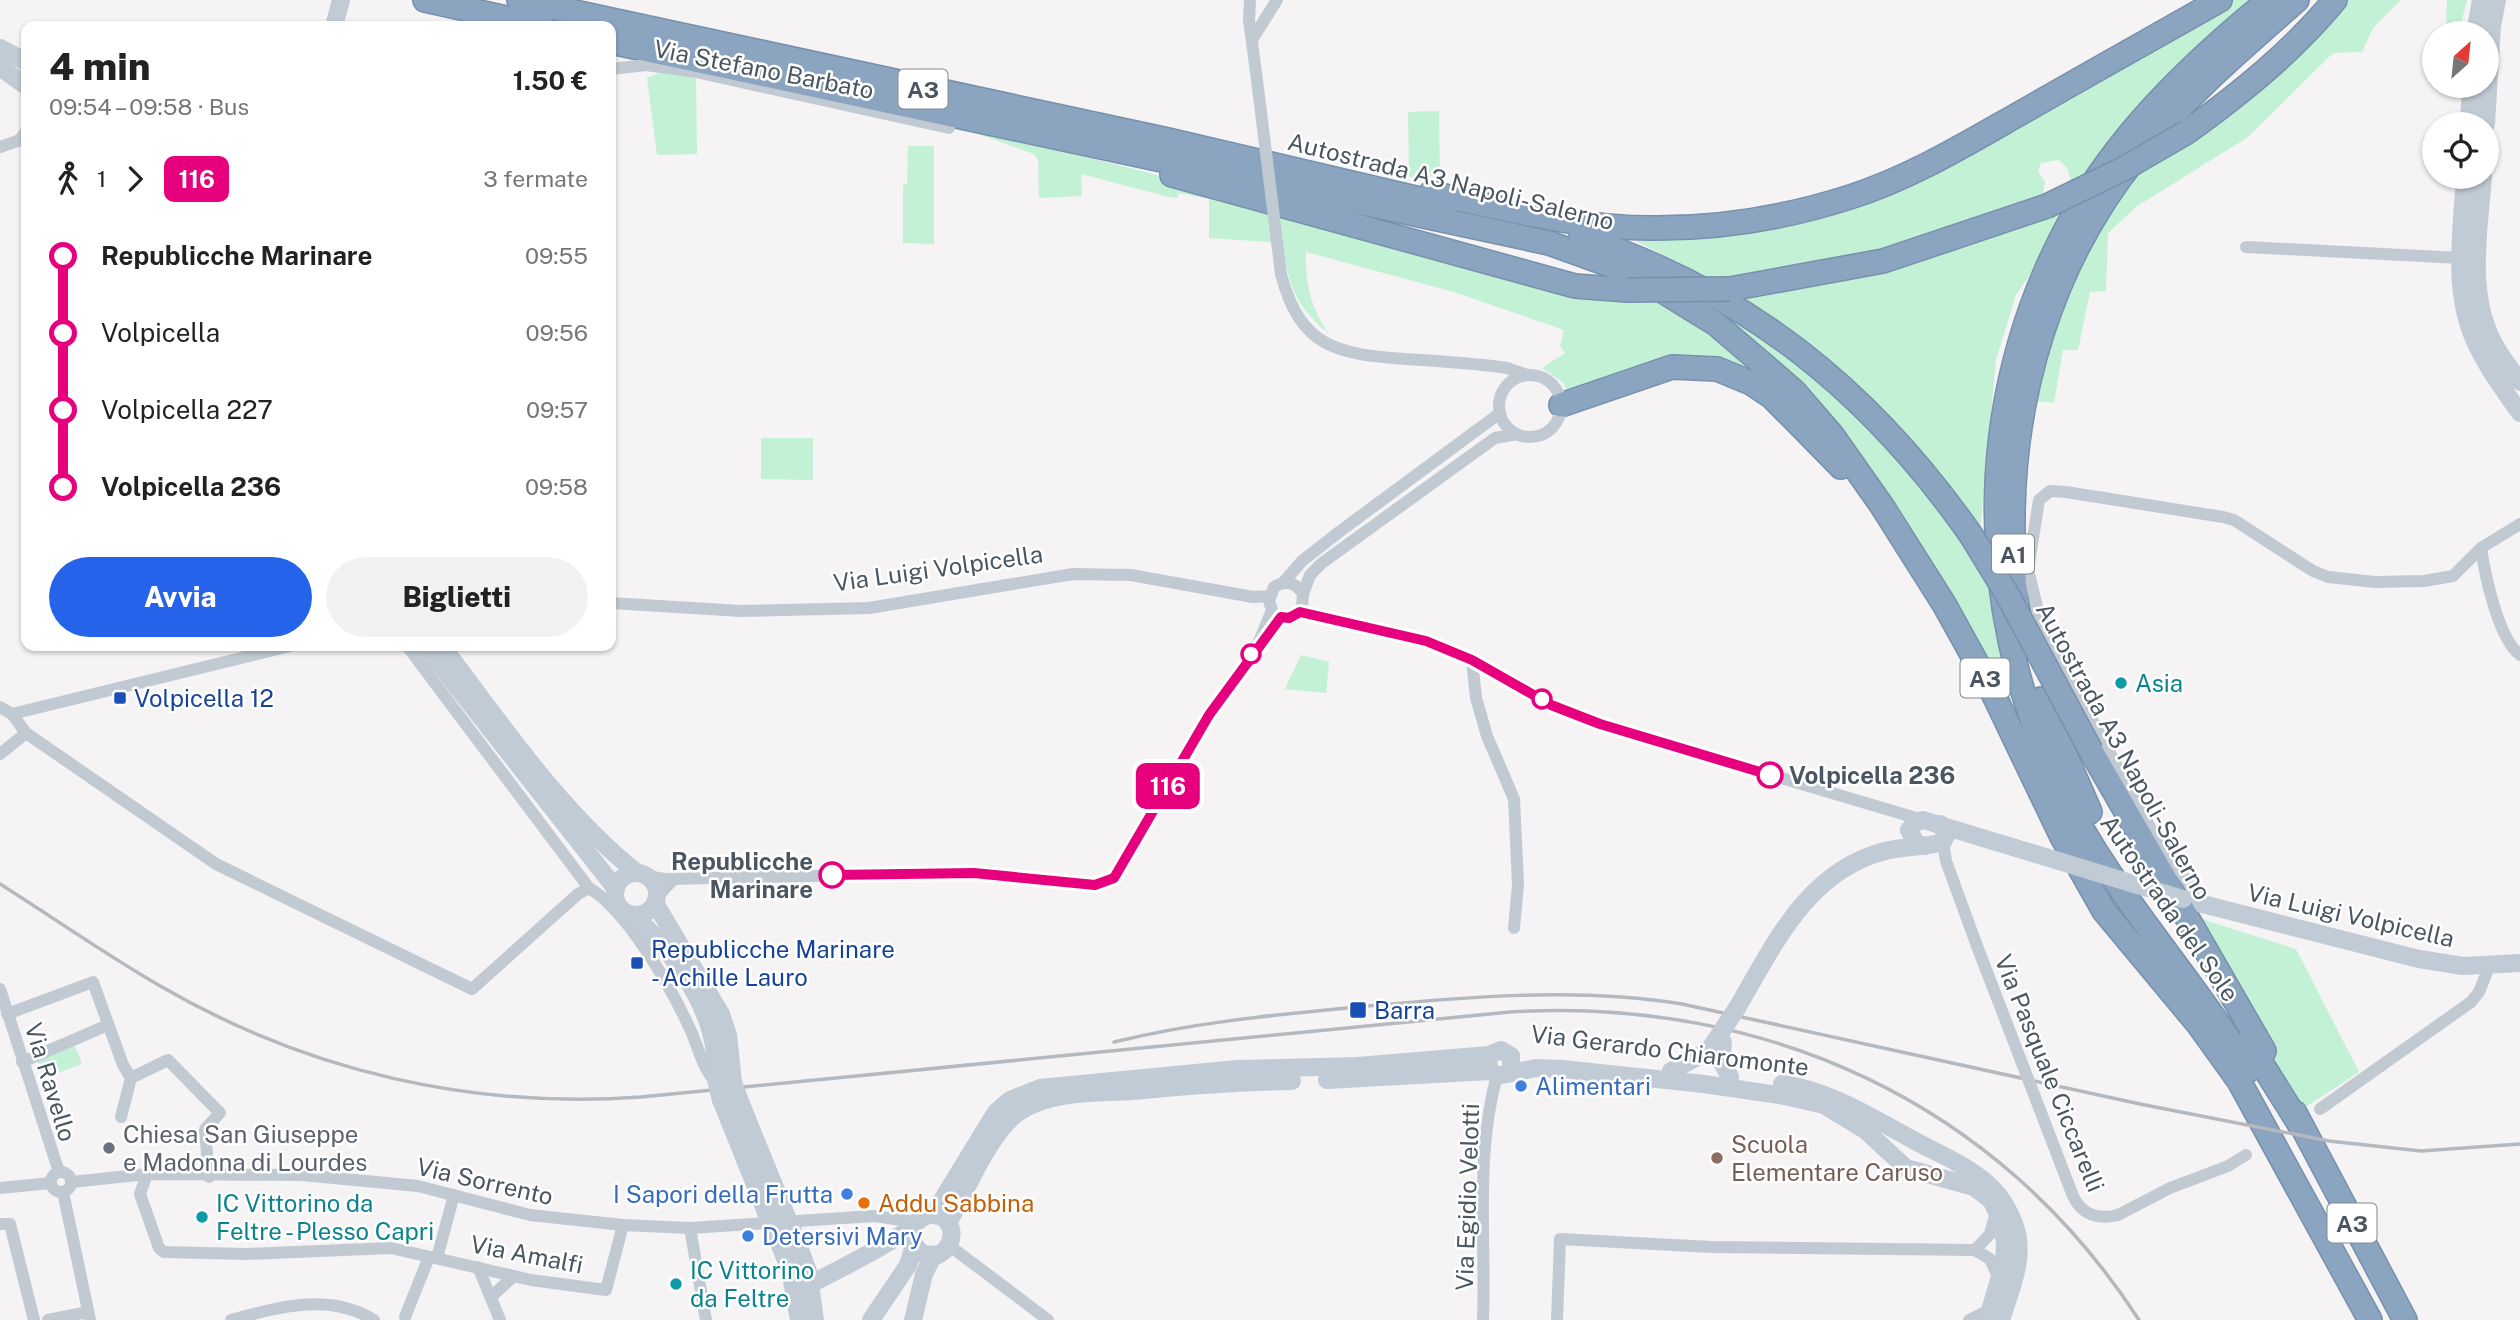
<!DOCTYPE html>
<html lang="it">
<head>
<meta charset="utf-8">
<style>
	body { margin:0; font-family:"Public Sans",sans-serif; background:#f2f2f2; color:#222; height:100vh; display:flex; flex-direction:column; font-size:26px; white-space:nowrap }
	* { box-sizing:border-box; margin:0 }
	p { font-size:23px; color:#767676 }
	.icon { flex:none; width:38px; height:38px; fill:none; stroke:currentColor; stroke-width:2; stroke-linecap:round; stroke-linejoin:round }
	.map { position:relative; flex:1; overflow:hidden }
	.details { position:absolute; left:21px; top:21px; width:595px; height:630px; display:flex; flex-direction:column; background:#fff; border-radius:14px; box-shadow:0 2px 5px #0004 }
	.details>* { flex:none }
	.badge { padding:0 14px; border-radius:10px; font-size:24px; line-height:46px }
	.needle { width:46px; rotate:27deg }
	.tools { position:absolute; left:2422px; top:21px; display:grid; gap:14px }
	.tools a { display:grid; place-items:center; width:77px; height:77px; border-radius:50%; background:#fff; box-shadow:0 2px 5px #0004; font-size:35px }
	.map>.badge { position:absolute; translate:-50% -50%; box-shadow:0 0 0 4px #fff }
	.legs { display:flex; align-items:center; gap:10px; height:77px; padding:0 28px; font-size:23px }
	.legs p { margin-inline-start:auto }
	.summary { display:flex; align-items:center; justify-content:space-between; height:119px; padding:0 28px }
	h1 { font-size:38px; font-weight:800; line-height:52px }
	.action { display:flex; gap:14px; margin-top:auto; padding:14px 28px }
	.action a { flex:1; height:80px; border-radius:42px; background:#2563eb; color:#fff; font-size:28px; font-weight:800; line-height:80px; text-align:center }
	.action a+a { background:#f2f2f2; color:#222 }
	ul { padding:0 28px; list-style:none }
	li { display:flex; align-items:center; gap:24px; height:77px; font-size:26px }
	li i { display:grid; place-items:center; width:10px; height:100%; margin:0 9px; background:currentColor }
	li i::after { content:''; width:18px; height:18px; margin:-9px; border:5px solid; border-radius:50%; background:#fff }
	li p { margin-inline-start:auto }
	li:first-child i { background:linear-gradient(#0000 50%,currentColor 0) }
	li:last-child i { background:linear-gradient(currentColor 50%,#0000 0) }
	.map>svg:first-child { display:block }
</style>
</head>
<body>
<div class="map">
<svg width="2520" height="1320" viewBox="0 0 2520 1320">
	<rect width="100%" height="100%" fill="#f5f3f3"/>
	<g fill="#c3f1d5">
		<polygon points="2232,0 2256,0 2088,175 2072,183 2067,168 2059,160 2041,163 2038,171 2045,182 2042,198 1889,250 1715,281 1636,241 1726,236 1844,209 1950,164"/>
		<polygon points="2340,0 2401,0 2373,28 2362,52 2333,53 2248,137 2136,207 2108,233 2106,291 2090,292 2078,350 2063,350 2054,403 2035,401 2056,324 2080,266 2110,213 2148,161"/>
		<polygon points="2447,0 2467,0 2461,24 2446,28"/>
		<polygon points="662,72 696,78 697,154 657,155 647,78"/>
		<polygon points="1439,111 1440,176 1409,177 1408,112"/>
		<path d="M 944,122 L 1142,171 L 1468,262 L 1669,301 L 1786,392 L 1742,369 L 1568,393 L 1564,383 L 1542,368 L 1565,353 L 1560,346 L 1564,330 L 1454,292 L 1306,252 C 1305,284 1311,308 1329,334 C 1296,306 1288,286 1283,243 L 1209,238 L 1209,199 L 1179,193 L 1177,198 L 1165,196 L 1081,174 L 1082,196 L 1039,198 L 1038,160 L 1034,154 Z"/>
		<polygon points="908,146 934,146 934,244 903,243 903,185 907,184"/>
		<polygon points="2070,203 2040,260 2016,295 1996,360 1980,532 1739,298"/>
		<polygon points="1692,298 1743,318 1887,438 1993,583 2017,696 2003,703 1878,489"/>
		<polygon points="761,438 813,438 813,480 761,479"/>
		<polygon points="1301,655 1329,662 1326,693 1285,689"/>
		<polygon points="2189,915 2296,949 2359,1072 2301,1110"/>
		<polygon points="75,1046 82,1064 44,1078 37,1060"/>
	</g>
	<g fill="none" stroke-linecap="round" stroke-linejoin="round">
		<g stroke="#7690ad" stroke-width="26">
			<g id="highway">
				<polyline points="425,0 542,26"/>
				<polyline points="519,0 1168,140 1445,205"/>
				<polyline points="611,42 1549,243 1635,274 1716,324 1794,391 1832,435 1882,506 1944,604 1990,687 2061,835 2104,911 2198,1024 2239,1081 2370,1320"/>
				<path d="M 2187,132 C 2241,93 2292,52 2335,0"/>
				<polyline points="1172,175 1575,286 1627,290"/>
				<path d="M 1431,193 C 1505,209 1581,229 1657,228 C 1722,228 1788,217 1850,197 C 1913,177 1969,142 2026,110 C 2090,73 2155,37 2220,0"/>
				<path d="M 1581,237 C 1749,293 1870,391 1971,535"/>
				<polyline points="1730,289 1883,261 2047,206"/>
				<polyline points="1561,405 1672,367 1717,369 1751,383 1772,397 1841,467"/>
				<path d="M 2019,615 C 2013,588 2013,558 2013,531 C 2011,396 2052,261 2137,156 C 2184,98 2241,49 2297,0"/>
				<polyline points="2041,699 2090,812"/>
				<polyline points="2091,751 2264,1051"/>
				<polyline points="2248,1042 2300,1125"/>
				<path d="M 2249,1070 C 2190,974 2110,891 2060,788 C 1971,601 1973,383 2081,203 C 2127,125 2199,57 2269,0"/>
				<polyline points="2295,1113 2405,1320"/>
			</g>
		</g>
		<g stroke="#c1cad2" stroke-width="12">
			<polyline points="1250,0 1249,20 1257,80"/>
			<polyline points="1253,38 1277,0"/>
			<polyline points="611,69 646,65 696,72 949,128"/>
			<polyline points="0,147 20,140 26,131"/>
			<polyline points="2246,247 2461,258"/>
			<path d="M 1281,274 C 1300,347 1336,354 1405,359 C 1439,361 1473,363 1507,368 L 1527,375"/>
			<circle cx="1530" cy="406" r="31"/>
			<path d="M 2481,548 C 2485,575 2498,638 2520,655"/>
			<polyline points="1283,583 1302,561 1339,532 1500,413"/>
			<polyline points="1303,594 1310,575 1322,563 1495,438 1517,434"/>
			<polyline points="611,603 741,611 869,608 1073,574 1131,575 1253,597 1270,596"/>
			<path d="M 1272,610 L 1269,601 L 1274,587 C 1285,580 1296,582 1303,594 L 1302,608 L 1293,616 L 1281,616"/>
			<polyline points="1300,612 1426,641 1472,660 1551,705 1600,724 1923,820"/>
			<polyline points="1258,644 1272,610"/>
			<path d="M 407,646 L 589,888 C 628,911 672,989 691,1031 C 699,1050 703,1069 717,1084"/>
			<polyline points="1472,660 1476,698 1487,736 1514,799 1518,885 1514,928"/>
			<polyline points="0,707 12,714 26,733 216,864 472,989 578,894 589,888"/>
			<polyline points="12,714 290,646"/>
			<polyline points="0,754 26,733"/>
			<polyline points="1943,842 1946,861 1977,946"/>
			<polyline points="647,876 664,879 974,873 1095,885 1114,878 1209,714 1281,616"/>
			<polyline points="657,897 674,879"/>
			<polyline points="2195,902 2192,887 2158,842 2042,627 2028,570 2039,500 2050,491 2066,492 2223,517 2234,520 2313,571 2328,577 2375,582 2424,581 2453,576 2481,548 2520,524"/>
			<polyline points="0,989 59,1172"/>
			<polyline points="7,1014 93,982 123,1065 131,1078"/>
			<polyline points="22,1062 108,1025"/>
			<polyline points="2320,1109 2471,1002 2479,992 2489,967"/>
			<polyline points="121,1117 131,1078 168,1060 220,1113 205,1129 209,1177"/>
			<circle cx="61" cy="1182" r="10"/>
			<polyline points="147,1174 140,1194 159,1248 164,1252 246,1254 391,1248 531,1280 606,1290 623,1225"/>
			<polyline points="72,1182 147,1174 302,1175 418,1186 530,1215 623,1225 690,1228 874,1216 916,1222"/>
			<polyline points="0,1188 51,1183"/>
			<polyline points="63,1192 90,1320"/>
			<polyline points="2118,1215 2170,1188 2228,1166 2246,1155"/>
			<polyline points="0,1224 10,1224 34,1320"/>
			<polyline points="690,1228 706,1320"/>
			<polyline points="950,1246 1048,1320"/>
			<polyline points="1975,1250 1990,1259 1999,1279"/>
			<polyline points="437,1258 454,1195"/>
			<polyline points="478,1267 500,1320"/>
			<polyline points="491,1297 514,1276"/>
			<polyline points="405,1317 429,1257"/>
			<polyline points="48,1320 88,1312"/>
			<path d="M 231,1320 C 279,1307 329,1292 374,1320"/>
			<path d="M 1483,1320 C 1486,1240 1475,1153 1497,1076"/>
			<polyline points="1557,1320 1560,1239 1711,1247 1975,1250 1990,1234 1996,1212"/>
			<polyline points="1969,1320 1991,1309"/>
		</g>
		<g stroke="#c1cbd6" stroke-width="18">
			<polyline points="334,26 341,0"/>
			<polyline points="2475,33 2481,0"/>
			<polyline points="0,48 26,62"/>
			<polyline points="0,67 26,86"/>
			<polyline points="2469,124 2471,86"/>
			<polyline points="2486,124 2492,26 2497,0"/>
			<path d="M 2465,177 C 2462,230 2452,288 2474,339 C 2485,365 2504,390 2520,413"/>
			<path d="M 2483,177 C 2479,230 2467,292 2493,342 C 2500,356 2511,369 2520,382"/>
			<polyline points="425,646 616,889"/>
			<path d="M 442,646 C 502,725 559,810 637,873"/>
			<polyline points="1925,846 1916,843 1909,830 1916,822 1923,820 2029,852"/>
			<circle cx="636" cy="894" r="21"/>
			<polyline points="2183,899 2419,959 2463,966 2520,963"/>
			<polyline points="655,903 721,1014 728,1035 733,1082"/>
			<path d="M 633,915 C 668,946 706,998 714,1046 C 715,1058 716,1071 717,1084"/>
			<path d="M 1737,1008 C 1774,945 1807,871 1885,851 C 1904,846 1924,848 1943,842 L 1946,835 L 1940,824"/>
			<polyline points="1723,1042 1721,1061 1730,1077"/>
			<polyline points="1489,1055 1488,1068 1497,1076 1536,1068 1562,1069 1704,1084 1785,1096 1824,1105 1865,1130 1906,1168 1974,1187 1991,1200 2001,1220 2005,1243 2004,1264 1987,1320"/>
			<polyline points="1671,1071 1708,1051 1716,1040"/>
			<polyline points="1327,1080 1490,1071"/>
			<path d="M 1782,1084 C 1832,1091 1872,1118 1915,1141 C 1941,1155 1972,1167 1993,1189 C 2003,1199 2010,1212 2015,1226 C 2026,1257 2010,1291 2001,1320"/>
			<polyline points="739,1099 784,1210"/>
			<polyline points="721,1100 766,1212"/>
			<polyline points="933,1215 996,1112 1010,1100 1040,1088 1237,1069 1358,1066 1489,1055 1501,1050 1511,1056 1511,1070"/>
			<path d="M 948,1223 C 966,1192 990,1131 1019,1112 C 1050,1091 1097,1093 1133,1091 C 1186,1086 1239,1082 1292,1081"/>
			<polyline points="792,1229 808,1271 815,1320"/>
			<polyline points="774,1231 790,1270 799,1320"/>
			<path d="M 811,1284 C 843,1267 877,1251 908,1230 C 916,1225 919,1216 930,1215 C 955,1213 959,1245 938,1255 L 922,1254 L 912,1242 L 913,1227"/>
			<polyline points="871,1320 908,1265 914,1246"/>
			<polyline points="913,1320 924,1274 933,1256"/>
		</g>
		<use href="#highway" stroke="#8ba5c1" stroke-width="23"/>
		<g stroke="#b5b8bd" stroke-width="3.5">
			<path d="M 0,884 C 54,918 106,955 162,987 C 309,1072 472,1109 641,1097 L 1510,1012 C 1766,997 1998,1102 2139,1320"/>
			<path d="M 1114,1042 C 1196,1022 1274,1015 1357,1007 C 1464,997 1575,987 1682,1004 L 2140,1104 L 2329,1141 L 2421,1151 L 2520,1144"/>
		</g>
		<g stroke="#7690ad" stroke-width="26" stroke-linecap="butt">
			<g id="highway-bridge">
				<polyline points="2047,206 2125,168 2187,132"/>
				<polyline points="1627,290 1730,289"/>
				<polyline points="1971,535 2007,594 2091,751"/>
			</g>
		</g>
		<g stroke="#c1cad2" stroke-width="12">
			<polyline points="1257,80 1281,274"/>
			<path d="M 1977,946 L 2073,1196 C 2082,1215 2098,1220 2118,1215"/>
		</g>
		<g stroke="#c1cbd6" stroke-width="18">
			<polyline points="2029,852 2183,899"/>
			<polyline points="1716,1040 1737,1008"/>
			<polyline points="733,1082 739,1099"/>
			<polyline points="717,1084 721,1100"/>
			<polyline points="784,1210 792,1229"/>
			<polyline points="766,1212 774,1231"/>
		</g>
		<use href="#highway-bridge" stroke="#8ba5c1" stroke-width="23"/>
	</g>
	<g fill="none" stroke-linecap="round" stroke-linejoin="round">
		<g stroke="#fff" stroke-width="16">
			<polyline id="line-1" points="832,875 974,873 1095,885 1114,878 1209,715 1281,617 1289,618 1300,612 1426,641 1472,660 1551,705 1600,724 1770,775"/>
		</g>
		<use href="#line-1" stroke="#e6007e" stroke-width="10"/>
	</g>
	<g fill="#fff" stroke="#e6007e" stroke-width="3.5">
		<circle cx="1251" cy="654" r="9"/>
		<circle cx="1542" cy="699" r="9"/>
		<circle cx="1770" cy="775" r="12"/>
		<circle cx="832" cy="875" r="12"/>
	</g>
	<g fill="#0f9aa8" stroke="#fff" stroke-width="2.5">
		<circle cx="2121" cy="683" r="7"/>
		<circle cx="202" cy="1217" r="7"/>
		<circle cx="676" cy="1284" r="7"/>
	</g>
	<g fill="#1a4fb4" stroke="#fff" stroke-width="2.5">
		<rect x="113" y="691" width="14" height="14" rx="3.5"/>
		<rect x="630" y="956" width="14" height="14" rx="3.5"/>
		<rect x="1349" y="1001" width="18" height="18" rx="3.5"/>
	</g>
	<g fill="#3f7fe0" stroke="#fff" stroke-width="2.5">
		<circle cx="1521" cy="1086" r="7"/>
		<circle cx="847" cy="1194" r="7"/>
		<circle cx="748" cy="1236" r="7"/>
	</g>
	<circle fill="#6b7280" stroke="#fff" stroke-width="2.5" cx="109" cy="1148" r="7"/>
	<circle fill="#8d6e63" stroke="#fff" stroke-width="2.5" cx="1717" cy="1158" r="7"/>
	<circle fill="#e8710a" stroke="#fff" stroke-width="2.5" cx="864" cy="1203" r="7"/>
	<g text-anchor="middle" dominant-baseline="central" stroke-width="5" stroke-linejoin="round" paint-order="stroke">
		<g fill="#fff" stroke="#808990" stroke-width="2">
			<rect x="898.5" y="69.5" width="49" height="39" rx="5"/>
			<rect x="1992" y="534.5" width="42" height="39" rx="5"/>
			<rect x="1960.5" y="658.5" width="49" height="39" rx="5"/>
			<rect x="2327.5" y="1203.5" width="49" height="39" rx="5"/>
		</g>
		<g font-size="23" font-weight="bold" fill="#4a5661">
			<text x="923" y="89">A3</text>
			<text x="2013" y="554">A1</text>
			<text x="1985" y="678">A3</text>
			<text x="2352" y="1223">A3</text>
		</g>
		<g font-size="24" fill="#4a5661" stroke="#fff">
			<text transform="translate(764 69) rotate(11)">Via Stefano Barbato</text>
			<text transform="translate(1451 181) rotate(14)">Autostrada A3 Napoli-Salerno</text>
			<text transform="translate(938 568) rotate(-8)">Via Luigi Volpicella</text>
			<text transform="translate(2124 751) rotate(61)">Autostrada A3 Napoli-Salerno</text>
			<text transform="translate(2170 908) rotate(55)">Autostrada del Sole</text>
			<text transform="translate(2351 915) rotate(13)">Via Luigi Volpicella</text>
			<text transform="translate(1670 1050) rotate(7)">Via Gerardo Chiaromonte</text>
			<text transform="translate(2050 1073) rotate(68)">Via Pasquale Ciccarelli</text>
			<text transform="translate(51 1082) rotate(73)">Via Ravello</text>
			<text transform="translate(485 1181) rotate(13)">Via Sorrento</text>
			<text transform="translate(1467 1197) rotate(-88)">Via Egidio Velotti</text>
			<text transform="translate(527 1254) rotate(11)">Via Amalfi</text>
		</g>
		<g font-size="24" fill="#0d838f" stroke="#fff" text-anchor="start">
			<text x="2135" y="683">Asia</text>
			<text x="216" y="1203">IC Vittorino da<tspan x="216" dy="28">Feltre - Plesso Capri</tspan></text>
			<text x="690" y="1270">IC Vittorino<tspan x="690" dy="28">da Feltre</tspan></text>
		</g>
		<g font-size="24" fill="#164399" stroke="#fff" text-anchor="start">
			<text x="134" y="698">Volpicella 12</text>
			<text x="651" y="949">Republicche Marinare<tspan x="651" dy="28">- Achille Lauro</tspan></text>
			<text x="1374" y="1010">Barra</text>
		</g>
		<g font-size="24" font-weight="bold" fill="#4a5661" stroke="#fff" text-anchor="start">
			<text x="1789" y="775">Volpicella 236</text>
			<text x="813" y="861" text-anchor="end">Republicche<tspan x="813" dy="28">Marinare</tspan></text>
		</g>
		<g font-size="24" fill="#366cbe" stroke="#fff" text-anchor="start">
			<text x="1535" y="1086">Alimentari</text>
			<text x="833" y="1194" text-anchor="end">I Sapori della Frutta</text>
			<text x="762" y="1236">Detersivi Mary</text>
		</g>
		<g font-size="24" fill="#5b616d" stroke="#fff" text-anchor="start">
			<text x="123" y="1134">Chiesa San Giuseppe<tspan x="123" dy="28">e Madonna di Lourdes</tspan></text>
		</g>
		<g font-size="24" fill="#785e54" stroke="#fff" text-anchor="start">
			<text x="1731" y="1144">Scuola<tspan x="1731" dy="28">Elementare Caruso</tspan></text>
		</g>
		<g font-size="24" fill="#c56008" stroke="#fff" text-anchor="start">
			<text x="878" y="1203">Addu Sabbina</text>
		</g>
	</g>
</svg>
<div class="tools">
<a><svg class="needle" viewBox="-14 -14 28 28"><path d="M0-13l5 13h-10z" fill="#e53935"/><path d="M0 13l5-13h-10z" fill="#767676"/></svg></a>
<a><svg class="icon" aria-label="locate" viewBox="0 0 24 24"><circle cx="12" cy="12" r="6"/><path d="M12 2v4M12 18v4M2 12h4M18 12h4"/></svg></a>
</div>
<b class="badge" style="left:1168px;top:786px;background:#e6007e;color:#fff">116</b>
<section class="details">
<div class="summary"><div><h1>4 min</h1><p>09:54 – 09:58 · Bus</p></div><b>1.50 €</b></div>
<div class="legs"><svg class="icon" aria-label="walk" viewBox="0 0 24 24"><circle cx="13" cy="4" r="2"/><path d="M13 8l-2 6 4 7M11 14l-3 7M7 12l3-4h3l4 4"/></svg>1<svg class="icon" aria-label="forward" viewBox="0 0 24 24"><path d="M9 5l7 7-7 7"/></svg><b class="badge" style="background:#e6007e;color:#fff">116</b><p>3 fermate</p></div>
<ul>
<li><i style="color:#e6007e"></i><b>Republicche Marinare</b><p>09:55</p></li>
<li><i style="color:#e6007e"></i><span>Volpicella</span><p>09:56</p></li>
<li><i style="color:#e6007e"></i><span>Volpicella 227</span><p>09:57</p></li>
<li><i style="color:#e6007e"></i><b>Volpicella 236</b><p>09:58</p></li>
</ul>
<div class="action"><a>Avvia</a><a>Biglietti</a></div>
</section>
</div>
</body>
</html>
